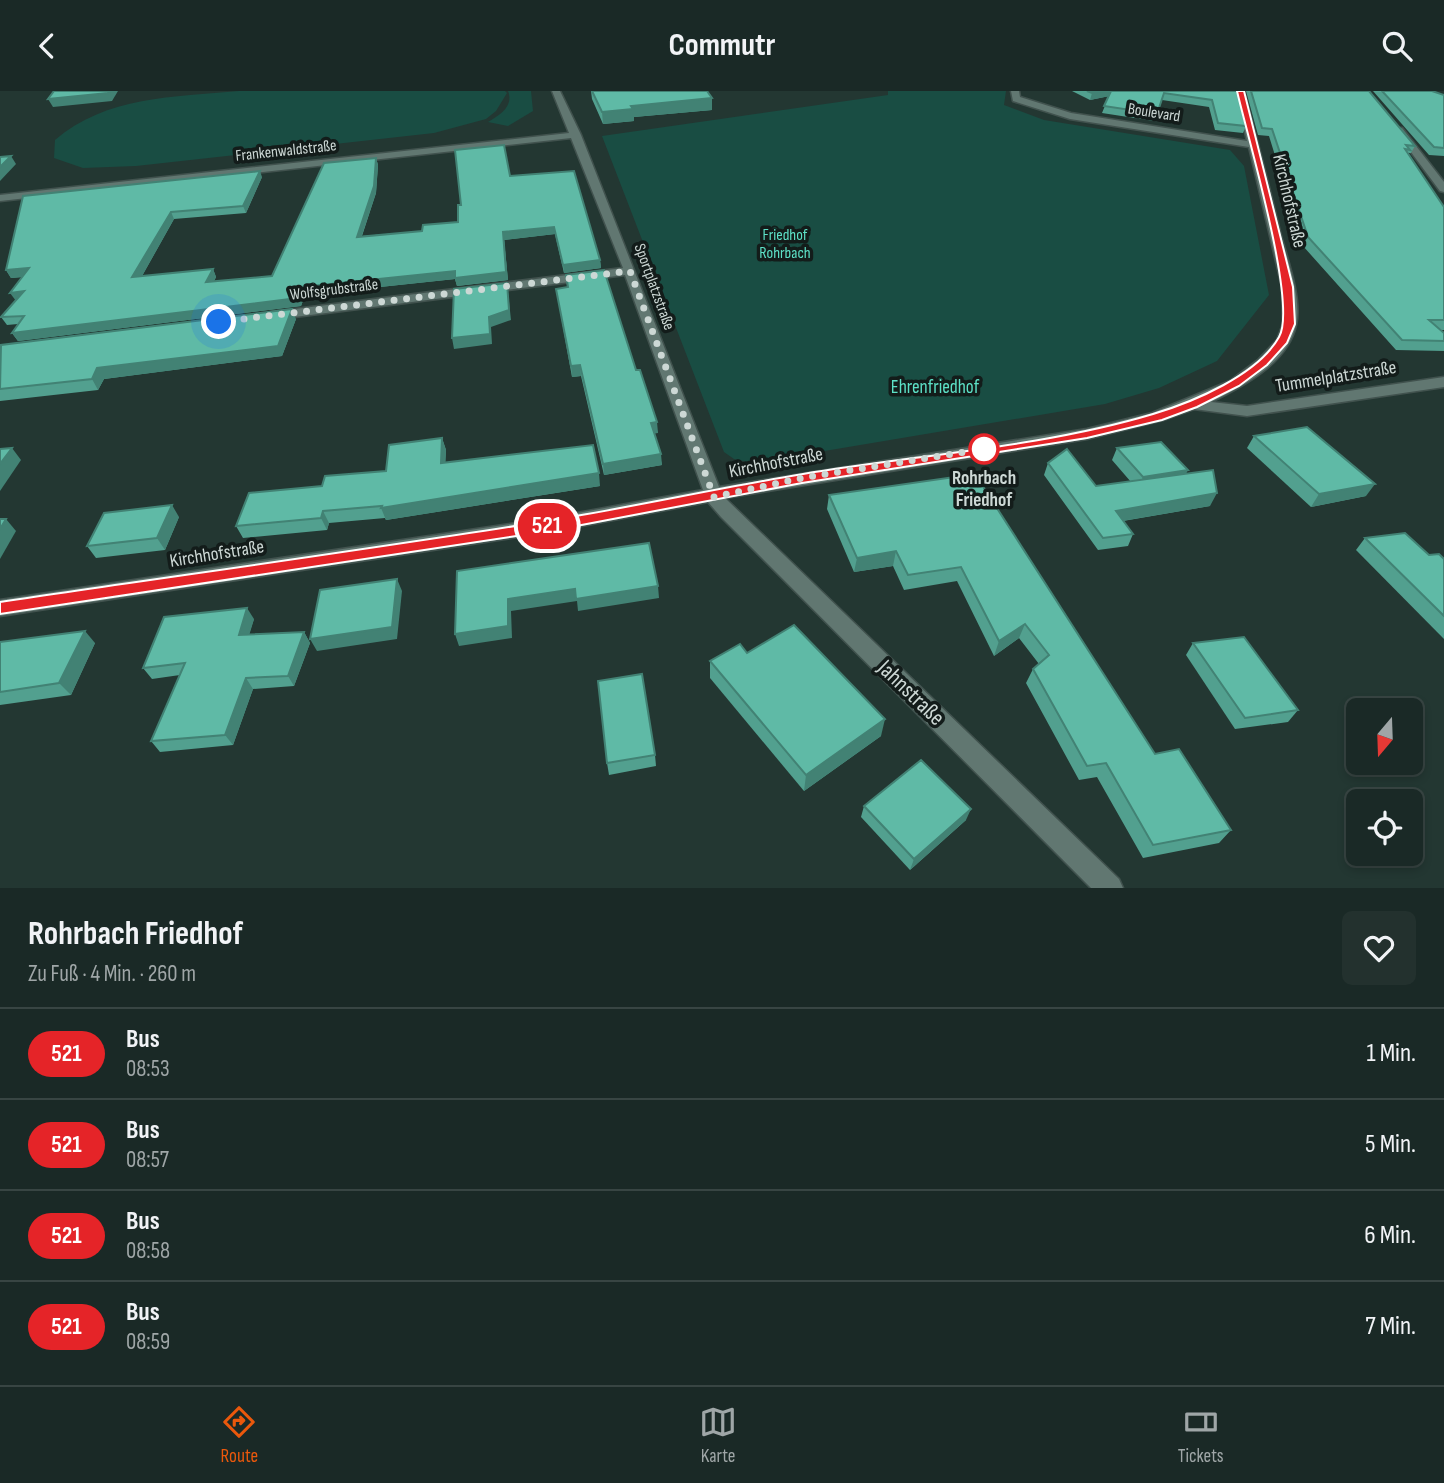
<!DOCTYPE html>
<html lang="de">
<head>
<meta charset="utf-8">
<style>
	body { margin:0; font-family:"Sofia Sans Condensed",sans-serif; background:#23312e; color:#f1f3f6; height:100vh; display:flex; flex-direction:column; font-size:26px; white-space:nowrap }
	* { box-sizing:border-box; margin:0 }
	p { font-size:23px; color:#9fa6a7 }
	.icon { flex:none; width:38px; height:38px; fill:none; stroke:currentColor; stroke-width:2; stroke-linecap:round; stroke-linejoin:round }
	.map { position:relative; height:797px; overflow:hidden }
	.panel { display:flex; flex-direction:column; background:#1a2926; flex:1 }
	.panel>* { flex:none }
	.badge { padding:0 14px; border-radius:23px; font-size:24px; line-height:46px }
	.needle { width:46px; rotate:199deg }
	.controls { position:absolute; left:1346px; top:607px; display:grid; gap:14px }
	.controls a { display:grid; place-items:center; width:77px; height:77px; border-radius:10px; background:#1a2926; box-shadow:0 4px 10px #0003,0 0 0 2px #384543; font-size:35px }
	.you { position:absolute; width:35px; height:35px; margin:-18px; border:5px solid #fff; border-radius:50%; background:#1a73e8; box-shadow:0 0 0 10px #1a73e833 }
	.map>.badge { position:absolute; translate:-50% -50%; box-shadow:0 0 0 4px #fff }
	.round { display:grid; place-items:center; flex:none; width:74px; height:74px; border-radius:10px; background:#23312e }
	.head { display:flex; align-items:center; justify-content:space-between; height:119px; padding:0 28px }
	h1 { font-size:33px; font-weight:700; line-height:52px }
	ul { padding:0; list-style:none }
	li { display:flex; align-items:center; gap:21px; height:91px; padding:0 28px; border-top:2px solid #384543 }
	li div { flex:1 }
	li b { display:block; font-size:26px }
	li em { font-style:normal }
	li .badge { min-width:77px; font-weight:700; text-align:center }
	header { display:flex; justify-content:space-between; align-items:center; height:91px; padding:0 28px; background:#1a2926; font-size:32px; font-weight:700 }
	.tab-bar { display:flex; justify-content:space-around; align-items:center; height:98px; border-top:2px solid #384543; background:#1a2926; font-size:19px; color:#9fa6a7 }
	.tab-bar a { display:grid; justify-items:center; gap:4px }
	.tab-bar .current { color:#ea580c }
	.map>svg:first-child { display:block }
</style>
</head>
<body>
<header><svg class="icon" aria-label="back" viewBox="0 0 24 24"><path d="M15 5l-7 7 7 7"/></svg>Commutr<svg class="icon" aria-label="search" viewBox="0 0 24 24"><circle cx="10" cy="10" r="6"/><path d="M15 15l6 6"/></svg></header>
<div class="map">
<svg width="1444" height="797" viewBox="0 0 1444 797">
	<rect width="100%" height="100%" fill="#233732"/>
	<g fill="#194d43">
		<path d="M 239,0 L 505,0 L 507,2 L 496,20 L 486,28 L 434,42 L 136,75 L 83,77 L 54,67 L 55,49 C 106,5 174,6 239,0 Z"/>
		<path d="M 508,0 L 531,0 L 533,20 L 508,35 L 488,31 C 500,24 514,15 508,0 Z"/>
		<polygon points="888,0 1006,0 1004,14 1044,29 1230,59 1244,75 1269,204 1217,270 1159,297 1105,313 753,372 734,368 724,361 602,45 888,4"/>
	</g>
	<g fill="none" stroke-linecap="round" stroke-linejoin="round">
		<g stroke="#41524e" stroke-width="3">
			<g id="minor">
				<path d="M 552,0 L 560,0 L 581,44 L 719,396 L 1087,338 L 1152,322 L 1230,290 L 1258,269 L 1277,249 L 1283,233 L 1282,196 L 1249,56 L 1070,28 L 1013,10 L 1011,0 L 1019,0 L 1020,6 L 1071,22 L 1247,50 L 1236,0 L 1244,0 C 1257,49 1269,95 1281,145 C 1288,170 1302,209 1296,234 C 1288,272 1242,296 1211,311 L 1247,315 L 1444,286 L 1444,296 L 1247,325 L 1194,318 L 1163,329 L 1087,348 L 725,407 L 1119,788 L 1123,797 L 1091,797 L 721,426 L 708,411 L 550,441 L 0,525 L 0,509 L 550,427 L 703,399 L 625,184 L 271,229 L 264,225 L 271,221 L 623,177 L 571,47 L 0,110 L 0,104 L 569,42 Z"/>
				<polygon points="1396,37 1402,37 1444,91 1444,101 1440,100 1396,41"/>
			</g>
		</g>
		<use href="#minor" fill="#617771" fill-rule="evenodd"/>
	</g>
	<g fill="#52a08f">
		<polygon points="591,0 707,0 712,7 712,19 634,26 634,30 603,33 592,8"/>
		<polygon points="1072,0 1238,0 1246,35 1243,42 1215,39 1209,16 1162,9 1154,30 1102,22 1109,5 1090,9"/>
		<polygon points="1246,0 1369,0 1415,55 1411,62 1408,62 1444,116 1444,239 1440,239 1444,242 1444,260 1396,259 1303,155 1269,45 1258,44"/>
		<polygon points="1373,0 1432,0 1444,4 1444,65 1429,64"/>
		<polygon points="376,67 378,74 376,102 362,145 422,140 458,131 461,114 510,85 600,169 601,177 564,182 555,143 504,149 508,189 457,195 455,188 305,204 301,215 18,250 12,242 18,233 7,234 1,226 16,209 22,186 11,187 6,179 262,86 246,122 174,128 142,185 213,178 216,186 214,190 272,185"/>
		<polygon points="566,184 636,279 658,342 654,342 662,374 604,384 581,285 572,286 556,198 567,196"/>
		<polygon points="296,228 282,265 104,288 98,299 0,310 0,255"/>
		<polygon points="1254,345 1366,405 1311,416 1247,357"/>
		<polygon points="442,347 446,359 445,372 600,395 386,429 385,427 329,432 327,439 243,447 236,435 322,395 386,380"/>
		<polygon points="1117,357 1186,383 1210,415 1123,430 1133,443 1128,455 1098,459 1044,384 1048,372 1096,395 1131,391 1112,369"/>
		<polygon points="975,383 1155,663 1231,739 1219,752 1143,767 1097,686 1079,689 1026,592 1033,578 1039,573 1019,547 994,565 957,490 904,499 893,475 854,481 827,418 829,404"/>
		<polygon points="179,426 165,459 96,467 87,455"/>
		<polygon points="1365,447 1444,468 1444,548 1356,459"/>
		<polygon points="254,528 249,543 304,541 310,552 294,595 253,598 233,654 160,661 151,650 180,584 152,588 143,577"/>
		<polygon points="0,551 95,552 71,604 0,614"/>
		<polygon points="1193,552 1298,619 1288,631 1235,638 1186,564"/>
		<polygon points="747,562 881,645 804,700 710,587 710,570"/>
		<polygon points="655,664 656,675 609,684 607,672"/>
		<polygon points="864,715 966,729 910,779 861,726"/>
	</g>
	<g fill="#428274">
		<polygon points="109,0 118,0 112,10 53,16 48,8"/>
		<polygon points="1103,0 1112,0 1110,5 1090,9 1092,2"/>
		<polygon points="712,7 712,19 634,26 634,30 603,33 602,21 631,15"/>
		<polygon points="11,65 16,73 0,90 0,76"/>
		<polygon points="376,67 378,74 376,102 359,153 357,146"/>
		<polygon points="260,80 262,86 246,122 243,115"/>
		<polygon points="171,121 174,128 137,194 132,186"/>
		<polygon points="554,136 555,143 504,149 508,189 457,195 455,188 305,204 301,215 18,250 12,242 302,196 503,141"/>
		<polygon points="600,169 601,177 564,182 563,174"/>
		<polygon points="29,177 34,185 11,187 6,179"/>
		<polygon points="213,178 216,186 210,199 206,191"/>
		<polygon points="507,192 511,229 491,236 492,253 454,258 452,247 489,226"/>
		<polygon points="24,200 16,210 10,202"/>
		<polygon points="292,218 296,228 282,265 104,288 98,299 92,288 97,277"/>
		<polygon points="580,274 581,285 572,286 571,275"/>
		<polygon points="657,331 658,342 652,343 651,332"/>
		<polygon points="442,347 446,359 445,385 441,372"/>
		<polygon points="12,357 21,369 0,400 0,373"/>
		<polygon points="661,363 662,374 604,384 603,373"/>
		<polygon points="1188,379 1182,391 1137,398 1143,386"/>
		<polygon points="599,382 600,395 386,429 381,417"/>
		<polygon points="1375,393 1366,405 1311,416 1319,403"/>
		<polygon points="1217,402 1210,415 1110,432 1116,420"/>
		<polygon points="172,414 179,426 165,459 157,447"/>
		<polygon points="323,420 329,432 327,439 321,427"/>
		<polygon points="6,428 16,440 0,468 0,438"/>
		<polygon points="896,460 893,475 854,481 857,467"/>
		<polygon points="397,488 402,500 397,548 317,560 310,548"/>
		<polygon points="658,495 659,507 578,520 577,510 511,520 512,547 459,555 455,543 508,508 575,498"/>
		<polygon points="247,517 254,528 246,555 239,544"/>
		<polygon points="1025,533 1019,547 994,565 999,550"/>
		<polygon points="85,540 95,552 71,604 59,592"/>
		<polygon points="304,541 310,552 294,595 288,585"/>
		<polygon points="246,587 253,598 233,654 225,644"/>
		<polygon points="885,628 881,645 804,700 806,684"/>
		<polygon points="971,718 966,729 910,779 914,768"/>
	</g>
	<g fill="#5fbaa6" stroke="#428274" stroke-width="2">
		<polygon points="54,0 109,0 108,2 48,8"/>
		<polygon points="592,0 707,0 712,7 631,15 633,18 602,21"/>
		<polygon points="1087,0 1103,0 1092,2"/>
		<polygon points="1111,0 1238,0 1246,35 1218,32 1212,9 1164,2 1157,23 1104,15"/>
		<polygon points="1251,0 1369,0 1415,55 1406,54 1410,59 1405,58 1444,116 1444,229 1429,229 1444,242 1444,250 1402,249 1308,146 1272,38 1262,37"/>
		<polygon points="1382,0 1432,0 1444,4 1444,57 1434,56"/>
		<polygon points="504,54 510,85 574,80 600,169 563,174 554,136 503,141 506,181 455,187 455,180 302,196 298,207 12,242 24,225 1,226 24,200 10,202 29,177 6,179 23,105 260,80 243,115 171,121 132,186 213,178 206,191 272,185 324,72 376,67 374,95 357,146 422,140 423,134 458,131 458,114 461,114 455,59"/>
		<polygon points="11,65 0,76 0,66"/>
		<polygon points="604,179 636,279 640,279 657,331 651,332 661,363 603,373 580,274 571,275 556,198 568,196 566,184"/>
		<polygon points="507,192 509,219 489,226 490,243 452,247 454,198"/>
		<polygon points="292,218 278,255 97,277 92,288 0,298 1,254"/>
		<polygon points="1307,336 1375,393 1319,403 1254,345"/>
		<polygon points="442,347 441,372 593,354 599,382 381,417 382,415 323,420 321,427 236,435 249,402 322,395 325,385 386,380 389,354"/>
		<polygon points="1161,351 1188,379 1143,386 1117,357"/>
		<polygon points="12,357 0,373 0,358"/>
		<polygon points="1067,358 1096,395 1213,379 1217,402 1116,420 1133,443 1103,447 1048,372"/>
		<polygon points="975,383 1155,663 1179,658 1231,739 1153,754 1106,672 1087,675 1033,578 1049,564 1025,533 999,550 961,476 908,484 896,460 857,467 829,404"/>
		<polygon points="172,414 157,447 87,455 104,422"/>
		<polygon points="0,428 6,428 0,438"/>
		<polygon points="1405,442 1429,464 1439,463 1444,468 1444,525 1365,447"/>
		<polygon points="649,452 658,495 576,508 575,498 508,508 508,535 455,543 457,480"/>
		<polygon points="397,488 392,536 310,548 320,499"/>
		<polygon points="247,517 239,544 304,541 288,585 246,587 225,644 151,650 185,572 143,577 164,526"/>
		<polygon points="794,534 885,628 806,684 710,570 740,553 747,562"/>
		<polygon points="85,540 59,592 0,601 0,551"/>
		<polygon points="1244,546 1298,619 1245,627 1193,552"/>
		<polygon points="642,583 655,664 607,672 598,590"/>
		<polygon points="921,669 971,718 914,768 864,715"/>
	</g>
	<path fill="#e52428" stroke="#fff" stroke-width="2" d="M 1237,0 L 1244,0 L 1293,196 L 1295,233 L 1287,252 L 1267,274 L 1239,295 L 1197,316 L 1162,329 L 1087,347 L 802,392 L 550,440 L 0,523 L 0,511 C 182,484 365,459 547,430 C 633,416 718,397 803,383 C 917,364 1043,356 1153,323 C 1193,311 1258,284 1279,246 C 1298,214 1247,44 1237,0 Z"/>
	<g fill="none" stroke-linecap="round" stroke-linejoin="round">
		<polyline stroke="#cdd8d5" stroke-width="7" stroke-dasharray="0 12.6" points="219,231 630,180 714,406 802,387 984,358"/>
	</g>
	<circle fill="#fff" stroke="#e52428" stroke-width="3.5" cx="984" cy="358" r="14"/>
	<g text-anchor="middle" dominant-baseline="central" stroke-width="7" stroke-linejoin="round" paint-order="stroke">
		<g font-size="16" fill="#cdd8d5" stroke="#131c1a">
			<text transform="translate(1154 22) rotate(9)">Boulevard</text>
			<text transform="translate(286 60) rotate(-6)">Frankenwaldstraße</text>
			<text transform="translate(654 196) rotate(70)">Sportplatzstraße</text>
			<text transform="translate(334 199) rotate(-7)">Wolfsgrubstraße</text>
		</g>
		<g font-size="16" fill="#5de1c7" stroke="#131c1a">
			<text x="785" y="144">Friedhof<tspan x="785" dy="18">Rohrbach</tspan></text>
		</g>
		<g font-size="19" fill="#cdd8d5" stroke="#131c1a">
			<text transform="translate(1289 110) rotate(77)">Kirchhofstraße</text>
			<text transform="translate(1336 286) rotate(-9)">Tummelplatzstraße</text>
			<text transform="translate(776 372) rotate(-11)">Kirchhofstraße</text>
			<text transform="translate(217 463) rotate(-9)">Kirchhofstraße</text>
		</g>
		<g font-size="19" fill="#5de1c7" stroke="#131c1a">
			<text x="935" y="296">Ehrenfriedhof</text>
		</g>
		<g font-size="19" font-weight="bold" fill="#cdd8d5" stroke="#131c1a">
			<text x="984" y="387">Rohrbach<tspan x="984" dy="22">Friedhof</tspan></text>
		</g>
		<g font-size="23" fill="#cdd8d5" stroke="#131c1a">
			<text transform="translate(911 602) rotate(44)">Jahnstraße</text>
		</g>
	</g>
</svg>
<div class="controls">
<a><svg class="needle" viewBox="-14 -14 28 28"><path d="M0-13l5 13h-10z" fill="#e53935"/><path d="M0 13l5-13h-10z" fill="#9fa6a7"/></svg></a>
<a><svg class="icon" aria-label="locate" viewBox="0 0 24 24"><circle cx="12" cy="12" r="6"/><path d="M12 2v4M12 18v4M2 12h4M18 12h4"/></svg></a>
</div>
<div class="you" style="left:219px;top:231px"></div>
<b class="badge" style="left:547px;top:435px;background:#e52428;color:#fff">521</b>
</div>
<section class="panel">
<div class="head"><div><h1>Rohrbach Friedhof</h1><p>Zu Fuß · 4 Min. · 260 m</p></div><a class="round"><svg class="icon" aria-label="heart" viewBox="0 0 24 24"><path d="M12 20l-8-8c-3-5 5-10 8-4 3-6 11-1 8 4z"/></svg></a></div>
<ul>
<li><span class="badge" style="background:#e52428;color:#fff">521</span><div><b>Bus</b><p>08:53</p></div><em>1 Min.</em></li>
<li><span class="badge" style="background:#e52428;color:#fff">521</span><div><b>Bus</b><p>08:57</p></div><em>5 Min.</em></li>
<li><span class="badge" style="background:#e52428;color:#fff">521</span><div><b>Bus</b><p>08:58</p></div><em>6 Min.</em></li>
<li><span class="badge" style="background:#e52428;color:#fff">521</span><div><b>Bus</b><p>08:59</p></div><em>7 Min.</em></li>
</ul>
</section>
<nav class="tab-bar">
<a class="current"><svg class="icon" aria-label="directions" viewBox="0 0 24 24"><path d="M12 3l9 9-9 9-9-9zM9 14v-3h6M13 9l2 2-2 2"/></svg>Route</a>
<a><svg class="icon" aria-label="map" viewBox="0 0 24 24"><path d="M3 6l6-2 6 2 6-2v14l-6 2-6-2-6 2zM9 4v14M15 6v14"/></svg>Karte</a>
<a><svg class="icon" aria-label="tickets" viewBox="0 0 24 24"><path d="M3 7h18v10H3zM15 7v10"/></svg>Tickets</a>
</nav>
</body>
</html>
